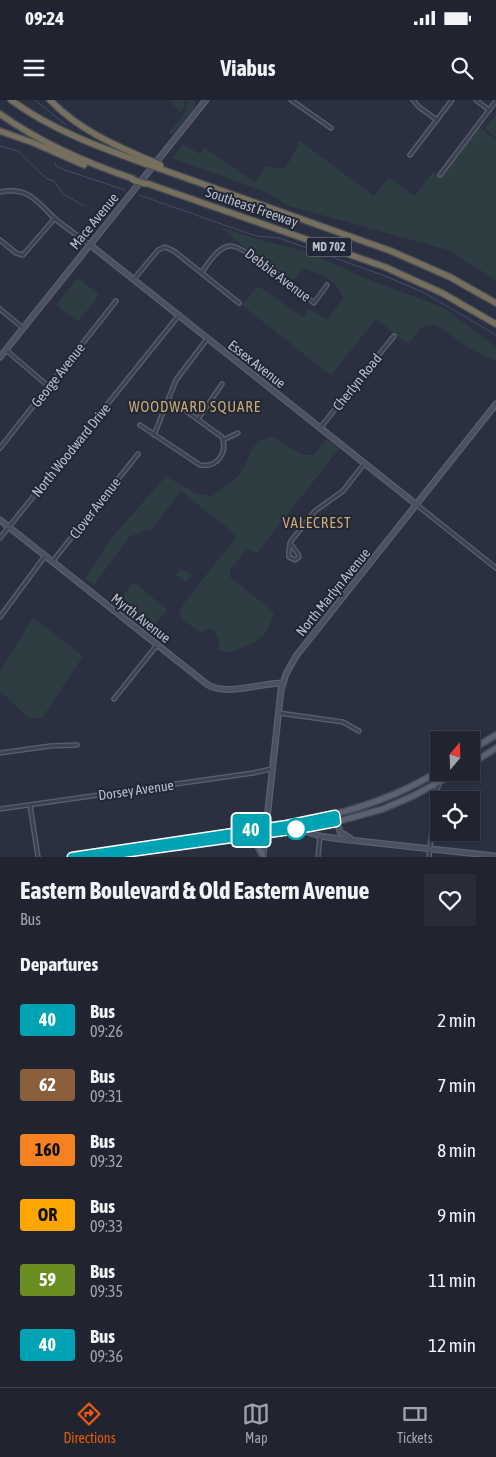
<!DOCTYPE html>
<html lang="en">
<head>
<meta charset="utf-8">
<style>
	body { margin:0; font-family:"Asap Condensed",sans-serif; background:#282c38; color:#f1f3f6; height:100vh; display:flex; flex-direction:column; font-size:19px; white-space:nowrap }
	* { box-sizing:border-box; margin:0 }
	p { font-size:16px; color:#a2a4ab }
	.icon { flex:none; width:28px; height:28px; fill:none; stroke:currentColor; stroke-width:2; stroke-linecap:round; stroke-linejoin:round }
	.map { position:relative; height:757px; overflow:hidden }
	.sheet { display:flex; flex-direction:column; background:#202430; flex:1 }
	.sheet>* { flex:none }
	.badge { padding:0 10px; border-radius:4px; font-size:18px; line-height:32px }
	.needle { width:32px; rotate:19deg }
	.fabs { position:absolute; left:430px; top:631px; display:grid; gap:10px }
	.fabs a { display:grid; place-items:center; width:50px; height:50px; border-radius:0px; background:#202430; box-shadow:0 1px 4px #0004,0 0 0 1px #3d414c; font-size:25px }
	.map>.badge { position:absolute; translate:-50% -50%; box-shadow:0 0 0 2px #fff }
	h2 { padding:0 20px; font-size:19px; line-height:45px }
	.round { display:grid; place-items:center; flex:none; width:52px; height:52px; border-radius:0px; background:#282c38 }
	.overview { display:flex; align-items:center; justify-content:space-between; height:85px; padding:0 20px }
	h1 { font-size:24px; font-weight:700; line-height:38px }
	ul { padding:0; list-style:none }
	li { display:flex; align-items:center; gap:15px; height:65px; padding:0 20px }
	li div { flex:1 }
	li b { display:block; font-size:19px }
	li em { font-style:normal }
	li .badge { min-width:55px; font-weight:700; text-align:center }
	.status { display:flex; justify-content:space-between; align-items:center; height:35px; padding:0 25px; background:#202430; direction:ltr }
	.status svg { height:14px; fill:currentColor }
	header { display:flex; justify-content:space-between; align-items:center; height:65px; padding:0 20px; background:#202430; font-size:22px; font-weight:700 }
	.dock { display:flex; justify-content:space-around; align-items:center; height:70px; border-top:1px solid #3d414c; background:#202430; font-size:14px; color:#a2a4ab }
	.dock a { display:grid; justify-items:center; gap:2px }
	.dock .current { color:#ea580c }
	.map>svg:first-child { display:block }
</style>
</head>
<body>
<div class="status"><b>09:24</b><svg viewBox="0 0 49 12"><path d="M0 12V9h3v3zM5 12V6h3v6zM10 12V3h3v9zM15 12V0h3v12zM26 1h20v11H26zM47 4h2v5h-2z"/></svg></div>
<header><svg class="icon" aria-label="menu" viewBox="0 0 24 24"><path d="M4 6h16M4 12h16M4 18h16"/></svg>Viabus<svg class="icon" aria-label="search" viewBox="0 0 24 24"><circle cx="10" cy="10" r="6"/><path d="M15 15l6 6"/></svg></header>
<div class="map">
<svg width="496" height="757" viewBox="0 0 496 757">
	<rect width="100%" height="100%" fill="#2a3040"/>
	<g fill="#2d3d42">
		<polygon points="169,0 182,0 184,3 184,7 178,13 179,10"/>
		<path d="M 187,0 L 192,0 L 195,2 L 195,7 L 172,35 L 168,33 C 175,24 191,12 187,0 Z"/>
		<polygon points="496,15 496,37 485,29"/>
		<polygon points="479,27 496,40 496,180 448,150 289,106 268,93 172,58 183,44 200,54 204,47 254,82 267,66 285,69 300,41 374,96 389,77 415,96 433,72 441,78"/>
		<path d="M 221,127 L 260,140 L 307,152 L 363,177 L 446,209 L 496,247 L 496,261 L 472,250 L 435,224 L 422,227 L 408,244 L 376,219 L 331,275 L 330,275 L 242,205 L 258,186 L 303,217 L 309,209 L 327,220 L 343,198 C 333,177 324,175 303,169 L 293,180 L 239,143 Z"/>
		<polygon points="78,178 99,195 78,222 56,205"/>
		<path d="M 273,337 L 303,355 L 313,355 L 327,339 L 339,349 L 257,453 L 247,449 L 230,470 L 230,477 L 274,512 C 268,542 252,543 228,553 L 217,550 L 220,543 L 215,532 L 210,528 L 201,533 L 183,520 L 179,514 L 184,503 L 237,436 L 181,391 L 151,430 L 144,431 L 129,437 L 94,485 L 85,479 L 109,441 L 166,376 L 197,394 L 212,396 C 221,389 233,382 240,373 C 252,357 249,340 273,337 Z"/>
		<polygon points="181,469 192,475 186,482 176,475"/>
		<polygon points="134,482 167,510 153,527 119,500"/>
		<polygon points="33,518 83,556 42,618 29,618 0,591 0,572"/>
	</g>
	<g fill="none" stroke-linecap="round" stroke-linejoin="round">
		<g stroke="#434d69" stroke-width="1">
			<polyline points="35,0 66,25"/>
			<polyline points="0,46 18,51 47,79 54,81 63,94 84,106"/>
			<polyline points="55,63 56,66 65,70 125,90"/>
			<polyline points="139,95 256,136 279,138 385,176 423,192 496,235"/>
		</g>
		<g stroke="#5b606d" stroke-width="5.5">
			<g id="street">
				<polyline points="291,0 331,28"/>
				<polyline points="413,0 419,7 437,20"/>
				<polyline points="476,0 489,10"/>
				<polyline points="410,55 452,0"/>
				<polyline points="440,75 496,1"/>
				<path d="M 0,92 C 27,86 37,101 54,118 C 65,127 78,136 89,144"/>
				<polyline points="0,140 16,153 23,155 55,118"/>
				<path d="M 202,172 C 208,164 217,148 229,146 C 242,143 301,192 314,203 L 327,185"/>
				<polyline points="134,179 158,150 165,147 174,151 239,203"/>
				<polyline points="0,209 23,228"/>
				<polyline points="6,250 48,286"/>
				<polyline points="198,319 222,284"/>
				<path d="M 140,325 L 200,365 C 217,368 228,353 222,337 L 186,311 L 166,304"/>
				<polyline points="320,328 394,236"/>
				<polyline points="154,335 176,280 207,239"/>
				<polyline points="223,340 238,333"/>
				<polyline points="0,348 116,201"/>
				<polyline points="417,405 496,468"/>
				<polyline points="0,438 179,215"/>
				<path d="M 290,443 L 298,454 L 299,457 L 295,460 L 289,457 C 288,451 289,447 291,441 L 315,411 L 343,391 L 364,364"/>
				<polyline points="52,462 138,354"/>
				<polyline points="0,517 45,456"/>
				<polyline points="114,599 157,545"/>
				<polyline points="279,613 343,622 359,631"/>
				<polyline points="0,653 50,646 77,645"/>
				<polyline points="30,705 38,757"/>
				<polyline points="0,709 253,673 271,669"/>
				<polyline points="318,757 320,736"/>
				<polyline points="429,757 436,692 444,672"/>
			</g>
		</g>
		<g stroke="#5b606d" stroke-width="7">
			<g id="secondary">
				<polyline points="89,144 417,405"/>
				<polyline points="0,257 206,0"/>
				<path d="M 0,420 L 208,585 C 228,596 260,583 283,583"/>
				<polyline points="335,715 340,732 350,738"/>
				<polyline points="298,729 320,736 340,739 496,756"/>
				<polyline points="263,756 281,590 286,574 296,556 496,304"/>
			</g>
		</g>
		<g stroke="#474b59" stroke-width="8">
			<g id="primary">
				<polyline points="471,650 496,635"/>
				<polyline points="471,664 496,648"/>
				<polyline points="246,736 254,739 263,756"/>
				<polyline points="157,748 298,729 336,722 383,709 413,696 457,672"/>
				<path d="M 72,757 C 124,750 177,741 229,733 C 306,721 371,713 439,671"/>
			</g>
		</g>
		<g stroke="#484d5a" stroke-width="8">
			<g id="highway">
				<path d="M 11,0 C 52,30 99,47 146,64"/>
				<path d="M 50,0 C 78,29 112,44 149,60"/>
				<path d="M 0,14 C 41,43 86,63 134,79"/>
				<polyline points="0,31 34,43 84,65"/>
				<polyline points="158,68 391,151 450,177 496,203"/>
				<polyline points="146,83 385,167 442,193 496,224"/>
			</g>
		</g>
		<use href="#street" stroke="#3d4250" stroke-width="3"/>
		<use href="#secondary" stroke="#4c5162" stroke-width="4.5"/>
		<use href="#primary" stroke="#5c6170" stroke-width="5"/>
		<use href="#highway" stroke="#756f5b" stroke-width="5.5"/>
		<g stroke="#484d5a" stroke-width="8" stroke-linecap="butt">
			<g id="highway-bridge">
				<polyline points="149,60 161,65"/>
				<polyline points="146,64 158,68"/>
				<polyline points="133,80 146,84"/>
			</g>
		</g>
		<use href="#highway-bridge" stroke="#756f5b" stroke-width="5.5"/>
	</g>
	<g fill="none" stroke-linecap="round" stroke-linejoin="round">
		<g stroke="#fff" stroke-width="11">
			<polyline id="line" points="72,757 287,725 335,715 336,722 298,729 94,757"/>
		</g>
		<use href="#line" stroke="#00a3b4" stroke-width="8"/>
	</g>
	<circle fill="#fff" stroke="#00a3b4" stroke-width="2.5" cx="296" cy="729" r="10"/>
	<g text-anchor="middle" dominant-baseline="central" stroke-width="4" stroke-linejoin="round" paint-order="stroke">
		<rect fill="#222735" stroke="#8c919d" stroke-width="1" x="306.5" y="137.5" width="45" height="19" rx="4"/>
		<g font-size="12" font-weight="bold" fill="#babeca">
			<text x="329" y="147">MD 702</text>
		</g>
		<g font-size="14" fill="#babeca" stroke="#222735">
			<text transform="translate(252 107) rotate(19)">Southeast Freeway</text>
			<text transform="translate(94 121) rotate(-51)">Mace Avenue</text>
			<text transform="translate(278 175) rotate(37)">Debbie Avenue</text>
			<text transform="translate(257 264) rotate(38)">Essex Avenue</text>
			<text transform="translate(58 275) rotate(-52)">George Avenue</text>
			<text transform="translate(357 282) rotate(-51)">Cherlyn Road</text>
			<text transform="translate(71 350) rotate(-51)">North Woodward Drive</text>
			<text transform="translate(95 408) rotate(-52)">Clover Avenue</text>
			<text transform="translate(333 492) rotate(-51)">North Marlyn Avenue</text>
			<text transform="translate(141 518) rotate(38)">Myrth Avenue</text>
			<text transform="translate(136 690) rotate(-8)">Dorsey Avenue</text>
		</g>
		<g font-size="15" letter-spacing="1" fill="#cba874" stroke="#222735">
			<text x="195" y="306">WOODWARD SQUARE</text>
			<text x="317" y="422">VALECREST</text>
		</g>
	</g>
</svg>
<div class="fabs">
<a><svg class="needle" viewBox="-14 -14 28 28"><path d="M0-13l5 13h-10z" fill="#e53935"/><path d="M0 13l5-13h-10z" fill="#a2a4ab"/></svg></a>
<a><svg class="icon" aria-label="locate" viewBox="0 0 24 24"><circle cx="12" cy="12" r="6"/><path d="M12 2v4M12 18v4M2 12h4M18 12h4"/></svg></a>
</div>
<b class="badge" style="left:251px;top:730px;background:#00a3b4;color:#fff">40</b>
</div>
<section class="sheet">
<div class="overview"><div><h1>Eastern Boulevard &amp; Old Eastern Avenue</h1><p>Bus</p></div><a class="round"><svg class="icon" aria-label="heart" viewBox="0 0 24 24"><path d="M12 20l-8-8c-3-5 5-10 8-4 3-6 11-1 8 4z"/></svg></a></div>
<h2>Departures</h2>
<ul>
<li><span class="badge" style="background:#00a3b4;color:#fff">40</span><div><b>Bus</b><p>09:26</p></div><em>2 min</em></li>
<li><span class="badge" style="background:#8b5e3c;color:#fff">62</span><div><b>Bus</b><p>09:31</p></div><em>7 min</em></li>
<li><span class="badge" style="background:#f58220;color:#111">160</span><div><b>Bus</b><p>09:32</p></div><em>8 min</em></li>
<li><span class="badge" style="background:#ffa500;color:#111">OR</span><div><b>Bus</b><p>09:33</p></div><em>9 min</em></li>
<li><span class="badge" style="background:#6b8e23;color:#fff">59</span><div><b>Bus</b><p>09:35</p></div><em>11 min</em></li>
<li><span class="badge" style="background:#00a3b4;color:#fff">40</span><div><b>Bus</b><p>09:36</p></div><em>12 min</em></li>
</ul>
</section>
<nav class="dock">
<a class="current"><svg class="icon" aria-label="directions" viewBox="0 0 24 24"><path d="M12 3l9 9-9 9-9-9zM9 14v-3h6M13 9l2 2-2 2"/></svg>Directions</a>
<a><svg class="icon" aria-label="map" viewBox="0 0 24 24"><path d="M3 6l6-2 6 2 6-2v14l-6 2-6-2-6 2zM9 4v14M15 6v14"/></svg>Map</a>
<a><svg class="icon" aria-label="tickets" viewBox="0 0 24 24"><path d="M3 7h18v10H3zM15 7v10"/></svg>Tickets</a>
</nav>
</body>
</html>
